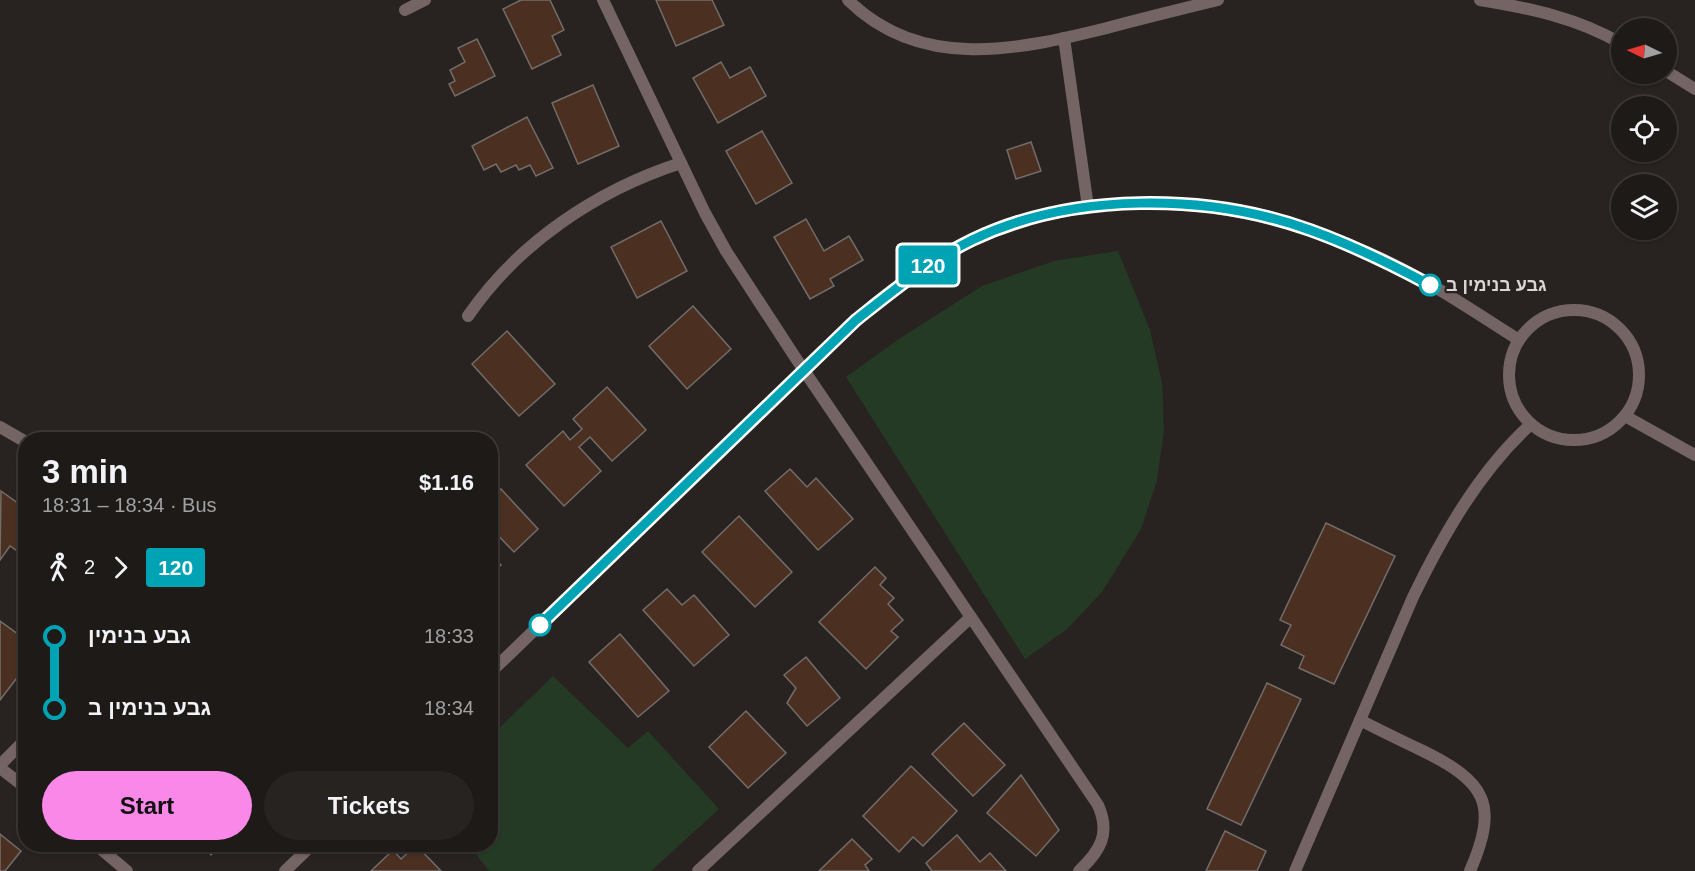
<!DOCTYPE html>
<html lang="en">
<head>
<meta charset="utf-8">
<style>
	body { margin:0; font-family:Arial,Heebo,sans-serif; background:#262321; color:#f1f3f6; height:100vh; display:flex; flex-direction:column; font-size:22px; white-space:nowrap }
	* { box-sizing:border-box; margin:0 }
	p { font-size:20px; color:#a1a1a2 }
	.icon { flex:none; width:33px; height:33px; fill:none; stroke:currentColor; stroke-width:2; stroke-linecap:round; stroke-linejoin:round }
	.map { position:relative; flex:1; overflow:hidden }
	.side { position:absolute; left:18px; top:432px; width:480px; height:420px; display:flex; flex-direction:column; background:#1e1a18; border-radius:24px; box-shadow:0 2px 4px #0004,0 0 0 2px #3c3837 }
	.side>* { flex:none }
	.badge { padding:0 12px; border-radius:4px; font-size:21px; line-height:39px }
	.needle { width:39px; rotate:275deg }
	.tools { position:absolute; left:1611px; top:18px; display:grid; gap:12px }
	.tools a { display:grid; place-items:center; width:66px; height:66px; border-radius:50%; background:#1e1a18; box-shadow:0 2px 4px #0004,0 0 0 2px #3c3837; font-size:30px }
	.map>.badge { position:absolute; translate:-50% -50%; box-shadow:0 0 0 3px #fff }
	.legs { display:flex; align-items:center; gap:9px; height:66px; padding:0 24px; font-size:20px }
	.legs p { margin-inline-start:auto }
	.overview { display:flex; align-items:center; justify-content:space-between; height:102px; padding:0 24px }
	h1 { font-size:33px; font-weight:800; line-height:45px }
	.primary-button { display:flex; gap:12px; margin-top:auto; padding:12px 24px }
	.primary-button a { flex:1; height:69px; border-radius:36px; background:#f988e9; color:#111; font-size:24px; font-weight:800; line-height:69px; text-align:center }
	.primary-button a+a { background:#262321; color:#f1f3f6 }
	ul { padding:0 24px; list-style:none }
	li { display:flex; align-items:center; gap:21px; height:72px; font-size:22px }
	li i { display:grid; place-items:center; width:9px; height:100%; margin:0 8px; background:currentColor }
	li i::after { content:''; width:15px; height:15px; margin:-8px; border:4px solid; border-radius:50%; background:#1e1a18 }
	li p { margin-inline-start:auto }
	li:first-child i { background:linear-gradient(#0000 50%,currentColor 0) }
	li:last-child i { background:linear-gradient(currentColor 50%,#0000 0) }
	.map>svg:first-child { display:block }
</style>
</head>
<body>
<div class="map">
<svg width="1695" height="871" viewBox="0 0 1695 871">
	<rect width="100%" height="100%" fill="#282320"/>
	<g fill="#243a25">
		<polygon points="1118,251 1150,330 1162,383 1164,430 1157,480 1141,529 1102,592 1067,629 1025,659 846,377 899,339 982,286 1054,261"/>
		<polygon points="553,676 628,748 648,731 719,809 651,871 489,871 469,845 490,844 491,736"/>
	</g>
	<g fill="#4b3021" stroke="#736d6a" stroke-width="1.5">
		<polygon points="521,0 550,0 564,30 552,36 561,55 532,69 503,9"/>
		<polygon points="656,0 712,0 724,25 676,46"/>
		<polygon points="477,39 495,76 455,96 449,84 455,81 450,70 465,62 458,48"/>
		<polygon points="721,62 730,78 750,67 766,96 718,123 693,78"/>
		<polygon points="593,85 619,146 578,164 552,103"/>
		<polygon points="527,117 553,168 536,176 530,165 519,170 516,165 501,172 496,164 484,170 472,146"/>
		<polygon points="762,131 792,183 756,204 726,151"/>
		<polygon points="1031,142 1041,171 1016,179 1007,150"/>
		<polygon points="806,219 824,251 849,236 863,260 830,279 834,286 810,299 774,237"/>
		<polygon points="661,221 687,271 637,298 611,247"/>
		<polygon points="693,306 731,349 687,389 649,346"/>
		<polygon points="507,331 555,384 519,416 472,364"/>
		<polygon points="607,387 646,430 612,461 590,437 579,447 601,471 564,506 526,465 563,431 570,440 582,429 573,419"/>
		<polygon points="790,469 807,487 816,478 853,519 818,550 765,491"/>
		<polygon points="501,489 538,529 514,552 492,529 499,522 490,513 490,498"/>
		<polygon points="1,491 26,509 26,557 10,546 0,560"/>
		<polygon points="739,516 792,572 755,607 702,552"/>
		<polygon points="1326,523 1395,556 1334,684 1299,668 1304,656 1281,645 1291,625 1280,620"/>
		<polygon points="490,555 501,565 490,575"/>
		<polygon points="875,567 886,578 880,585 894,598 888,604 903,620 891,631 898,637 866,669 819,622"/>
		<polygon points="667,589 682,605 694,595 729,635 694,666 643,610"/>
		<polygon points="0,621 26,640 26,666 0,700"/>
		<polygon points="620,634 669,691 638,717 589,662"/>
		<polygon points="806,657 840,698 807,726 787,703 796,688 784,675"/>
		<polygon points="1267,683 1301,699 1241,825 1207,809"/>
		<polygon points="746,711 786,753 748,788 709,747"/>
		<polygon points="964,723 1005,765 973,796 932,754"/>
		<polygon points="911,766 957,811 923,846 913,837 899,852 863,816"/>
		<polygon points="1021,775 1059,830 1036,856 987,813"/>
		<polygon points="1225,831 1266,851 1257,871 1206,871"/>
		<polygon points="0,834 21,851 5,871 0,871"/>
		<polygon points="957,835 980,862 990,853 1006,871 932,871 926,863"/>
		<polygon points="852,839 872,859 865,865 869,871 819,871"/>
		<polygon points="201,844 222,844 211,855"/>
		<polygon points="416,845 441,871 371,871 393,850 401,859"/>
	</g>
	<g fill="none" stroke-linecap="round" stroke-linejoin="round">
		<g stroke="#746463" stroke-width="12">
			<path d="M 848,0 C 921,72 1018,50 1107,28 C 1144,18 1181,9 1218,0"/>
			<path d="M 1480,0 C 1529,8 1578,18 1622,44"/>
			<polyline points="1064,38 1088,207"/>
			<polyline points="1666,71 1695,89"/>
			<polyline points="1625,416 1695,455"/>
			<path d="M 1360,720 C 1381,731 1402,741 1423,751 C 1486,782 1499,804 1470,871"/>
		</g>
		<g stroke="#746463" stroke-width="12">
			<path d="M 603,0 L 705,213 L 726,251 L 795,357 L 1098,805 C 1111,834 1100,851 1079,871"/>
			<polyline points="405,10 425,0"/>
			<circle cx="1574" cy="375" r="65"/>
			<path d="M 468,316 C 518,243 597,190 681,163"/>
			<polyline points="0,427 26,442"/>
			<path d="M 490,673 L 856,320 C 893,290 929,260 972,240 C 983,235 995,231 1007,227 C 1128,183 1262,204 1378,257 C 1428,280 1473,311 1519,340"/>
			<polyline points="0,765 26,739"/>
			<polyline points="0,768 26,788"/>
			<polyline points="95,844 127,871"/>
			<polyline points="285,871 313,844"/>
			<polyline points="698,871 971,617"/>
			<path d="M 1295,871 L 1413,597 C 1443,535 1480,470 1531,424"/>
		</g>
	</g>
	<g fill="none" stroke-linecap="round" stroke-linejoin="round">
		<g stroke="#fff" stroke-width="14">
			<path id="line-1" d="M 540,625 L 856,320 C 894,290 929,261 972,240 C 1072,192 1207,193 1310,230 C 1352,245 1391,264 1430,285"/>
		</g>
		<use href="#line-1" stroke="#00a3b4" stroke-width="9"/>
	</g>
	<g fill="#fff" stroke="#00a3b4" stroke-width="3">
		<circle cx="1430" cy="285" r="10"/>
		<circle cx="540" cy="625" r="10"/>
	</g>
	<g text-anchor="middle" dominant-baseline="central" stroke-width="4.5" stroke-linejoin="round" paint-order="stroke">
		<g font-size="18" font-weight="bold" fill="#dad6d4" stroke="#282320" text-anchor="start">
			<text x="1446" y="285">גבע בנימין ב</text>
		</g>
	</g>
</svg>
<div class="tools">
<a><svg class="needle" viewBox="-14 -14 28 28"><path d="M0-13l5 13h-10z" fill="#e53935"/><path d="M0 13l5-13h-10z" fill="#a1a1a2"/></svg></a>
<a><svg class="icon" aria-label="locate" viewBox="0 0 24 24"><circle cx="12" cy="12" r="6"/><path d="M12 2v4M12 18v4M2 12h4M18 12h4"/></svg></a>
<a><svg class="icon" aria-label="layers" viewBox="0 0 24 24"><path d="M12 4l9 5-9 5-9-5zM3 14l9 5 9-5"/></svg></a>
</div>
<b class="badge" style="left:928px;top:265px;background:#00a3b4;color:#fff">120</b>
<section class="side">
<div class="overview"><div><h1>3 min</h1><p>18:31 – 18:34 · Bus</p></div><b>$1.16</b></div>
<div class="legs"><svg class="icon" aria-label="walk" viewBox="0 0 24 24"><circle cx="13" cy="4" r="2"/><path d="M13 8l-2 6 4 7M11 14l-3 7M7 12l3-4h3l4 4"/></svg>2<svg class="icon" aria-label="forward" viewBox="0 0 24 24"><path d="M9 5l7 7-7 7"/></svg><b class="badge" style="background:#00a3b4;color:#fff">120</b></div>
<ul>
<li><i style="color:#00a3b4"></i><b>גבע בנימין</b><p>18:33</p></li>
<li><i style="color:#00a3b4"></i><b>גבע בנימין ב</b><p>18:34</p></li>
</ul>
<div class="primary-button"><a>Start</a><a>Tickets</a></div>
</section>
</div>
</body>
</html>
